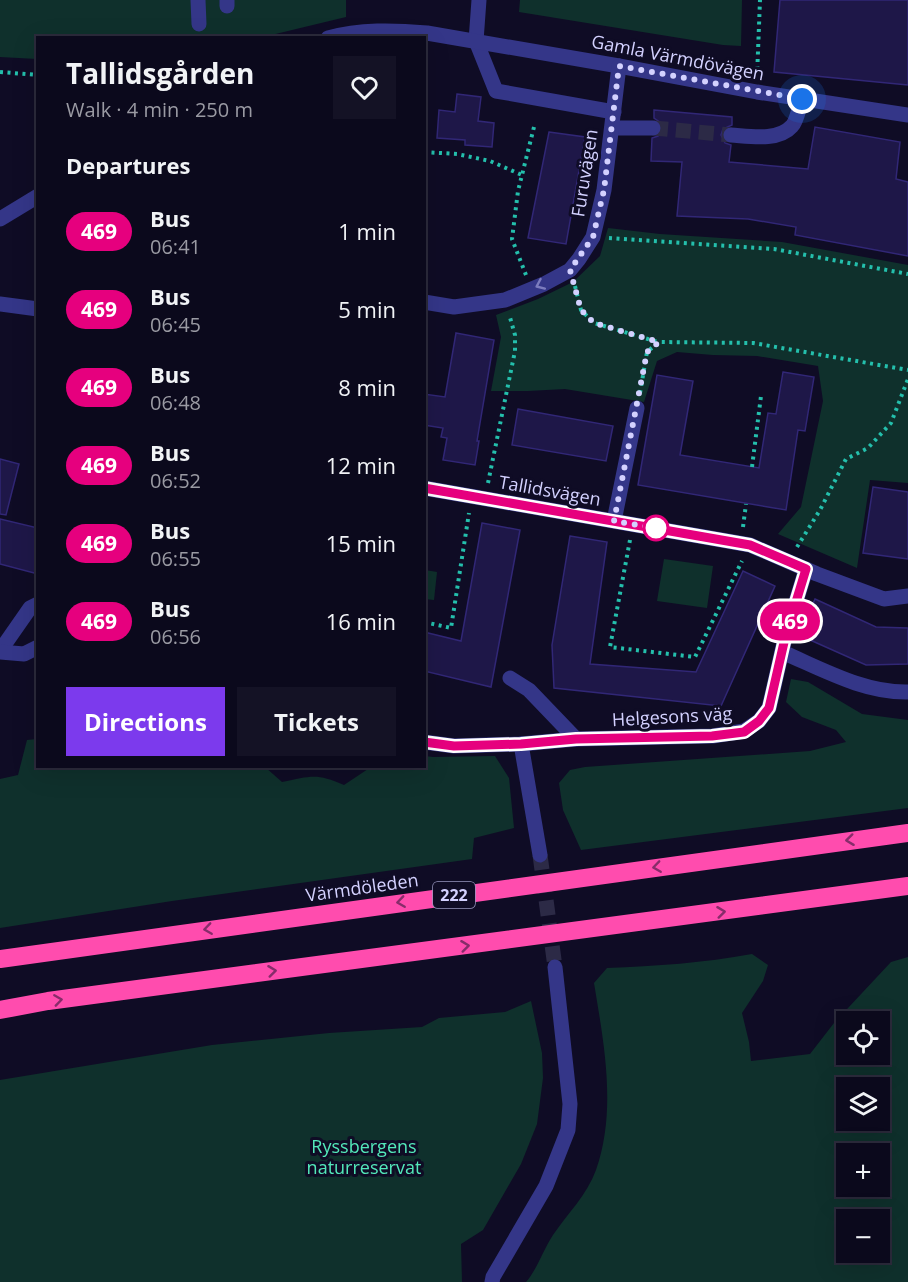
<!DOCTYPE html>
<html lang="en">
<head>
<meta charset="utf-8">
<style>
	body { margin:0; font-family:"Open Sans",sans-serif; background:#141225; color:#f1f3f6; height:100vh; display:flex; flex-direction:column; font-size:22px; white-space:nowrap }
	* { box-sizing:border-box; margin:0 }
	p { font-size:20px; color:#9a9aa3 }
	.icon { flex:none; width:33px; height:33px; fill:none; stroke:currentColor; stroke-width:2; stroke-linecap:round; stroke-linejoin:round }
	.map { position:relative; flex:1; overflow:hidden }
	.drawer { position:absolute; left:36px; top:36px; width:390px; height:732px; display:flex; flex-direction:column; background:#0b091c; border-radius:0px; box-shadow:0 6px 24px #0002,0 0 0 2px #2b2a3b }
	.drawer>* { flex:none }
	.badge { padding:0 12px; border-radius:20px; font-size:21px; line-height:39px }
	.fabs { position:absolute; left:836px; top:1011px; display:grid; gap:12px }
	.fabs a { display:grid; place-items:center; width:54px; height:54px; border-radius:0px; background:#0b091c; box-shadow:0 6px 24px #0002,0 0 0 2px #2b2a3b; font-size:30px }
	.you { position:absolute; width:30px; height:30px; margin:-15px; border:4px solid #fff; border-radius:50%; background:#1a73e8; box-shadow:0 0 0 9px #1a73e833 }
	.map>.badge { position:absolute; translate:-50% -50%; box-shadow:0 0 0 3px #fff }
	h2 { padding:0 30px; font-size:22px; line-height:54px }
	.round { display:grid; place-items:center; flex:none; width:63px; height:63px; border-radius:0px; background:#141225 }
	.overview { display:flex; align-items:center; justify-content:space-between; height:102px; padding:0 30px }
	h1 { font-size:28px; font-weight:700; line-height:45px }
	.action { display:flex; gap:12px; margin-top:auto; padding:12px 30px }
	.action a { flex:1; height:69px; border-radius:0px; background:#7c3aed; color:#fff; font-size:24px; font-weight:700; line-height:69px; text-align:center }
	.action a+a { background:#141225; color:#f1f3f6 }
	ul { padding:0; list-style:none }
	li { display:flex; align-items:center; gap:18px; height:78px; padding:0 30px }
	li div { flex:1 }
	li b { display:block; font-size:22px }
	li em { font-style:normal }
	li .badge { min-width:66px; font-weight:700; text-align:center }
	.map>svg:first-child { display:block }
</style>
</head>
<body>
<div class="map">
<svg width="908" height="1282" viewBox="0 0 908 1282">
	<rect width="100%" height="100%" fill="#0f0c25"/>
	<g fill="#0f302c" fill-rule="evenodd">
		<polygon points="0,0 346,0 346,17 263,37 38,38 37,59 0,57"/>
		<polygon points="520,0 742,0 741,46 723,45 519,12"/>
		<polygon points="608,228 660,234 782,242 908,265 908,483 870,480 857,568 778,534 801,507 823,401 818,366 757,356 713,355 677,352 657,361 644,402 565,389 528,391 491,391 501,337 496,315 538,299 573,282 600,256"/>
		<polygon points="664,559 713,566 707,608 657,601"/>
		<polygon points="425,570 437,572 434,600 425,599"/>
		<polygon points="791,679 808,682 862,714 908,720 908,808 581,850 563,810 559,783 570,770 585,767 810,751 846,742 836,730 802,717 786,702"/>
		<path d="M 37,739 L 38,766 L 223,766 L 235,769 L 265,767 L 282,782 C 311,776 317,773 344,785 L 371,767 L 424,766 L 425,756 L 433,757 L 495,756 L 509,778 L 514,828 L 474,838 L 472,859 L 172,901 L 0,928 L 0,779 L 18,775 L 27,740 Z"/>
		<path d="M 752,954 L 768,965 L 763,981 L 742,1013 L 749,1042 L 751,1061 L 810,1054 L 834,1023 L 891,962 L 908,957 L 908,1282 L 526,1282 C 538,1268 543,1250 553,1235 C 568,1213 587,1195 596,1170 C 617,1110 604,1044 594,983 L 607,968 C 656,966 704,963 752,954 ZM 846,1022 L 879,1022 L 879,1054 L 846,1054 ZM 846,1088 L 879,1088 L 879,1120 L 846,1120 ZM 846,1154 L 879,1154 L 879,1186 L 846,1186 ZM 846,1220 L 879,1220 L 879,1252 L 846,1252 Z"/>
		<polygon points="531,1001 542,1053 543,1078 537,1124 521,1164 483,1230 461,1244 462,1282 0,1282 0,1080 212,1045 329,1033 422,1027 439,1018 505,1012"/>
	</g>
	<g fill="#1e1748" stroke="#312776" stroke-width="1.5">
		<polygon points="780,0 908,0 908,85 774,72"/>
		<polygon points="457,94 481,97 478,121 494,123 492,147 465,145 465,140 437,138 439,110 455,112"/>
		<polygon points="654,110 732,117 732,125 723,129 721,135 725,143 731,145 729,162 808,169 815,127 900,142 896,179 908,182 908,256 795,235 796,227 748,219 677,216 682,162 651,161 652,138 658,136 663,129 661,123 654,118"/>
		<polygon points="549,132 585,137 566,244 528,238"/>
		<polygon points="456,333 494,340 477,441 479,441 475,465 443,460 447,438 441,437 443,428 424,425 424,394 445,397"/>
		<polygon points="783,372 814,377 805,431 798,430 786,510 638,485 657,375 693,381 680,455 759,468 768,413 776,414"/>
		<polygon points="518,409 613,426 606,461 512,445"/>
		<polygon points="0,459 19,464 6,515 0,514"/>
		<polygon points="873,487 908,492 908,559 863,553"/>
		<polygon points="0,519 38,528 38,574 0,564"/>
		<polygon points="482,523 520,530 491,687 424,671 424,632 461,641"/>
		<polygon points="570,536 607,542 590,664 696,672 743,571 775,586 721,706 554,688 552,645"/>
		<polygon points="815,599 876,627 908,628 908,664 866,665 799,635"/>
	</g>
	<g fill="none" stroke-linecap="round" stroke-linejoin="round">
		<g stroke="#2c2a46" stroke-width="15" stroke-dasharray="15 8" stroke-linecap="butt">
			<polyline points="653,128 731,135"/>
			<polyline points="540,855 555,967"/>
		</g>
		<g stroke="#24bfac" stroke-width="4" stroke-dasharray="3 4.5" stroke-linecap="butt">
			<polyline points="0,72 38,75"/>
			<polyline points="757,77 760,0"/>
			<polyline points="424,152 457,154 490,161 522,175"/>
			<polyline points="609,238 774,249 908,274"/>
			<polyline points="526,275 512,239 518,191 535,123"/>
			<polyline points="575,286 581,310 594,323 658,342"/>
			<polyline points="640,393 647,352 659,342 753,343 908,370"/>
			<polyline points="752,467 761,396"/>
			<polyline points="488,483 515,351 515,335 509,314"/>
			<polyline points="743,527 746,504"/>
			<polyline points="630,540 610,647 695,657 742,561"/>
			<polyline points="797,547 820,510 846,459 868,448 891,423 908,379"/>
			<polyline points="424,622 451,628 469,513"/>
		</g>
		<g stroke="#343688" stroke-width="15">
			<polyline points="198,0 199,24"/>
			<polyline points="227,0 227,6"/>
			<polyline points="479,0 476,41 496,91 614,112"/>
			<path d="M 328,38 C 360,29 394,30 427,33 L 619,66 L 757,92 L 908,115"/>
			<polyline points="612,128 653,128"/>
			<path d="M 731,135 C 748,136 778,142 792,126 C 797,121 799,107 802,99"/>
			<polyline points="0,219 38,196"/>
			<polyline points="424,302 454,307 505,300 544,284 570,270 579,259 593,237 604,190 619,66"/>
			<polyline points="0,304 38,309"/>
			<polyline points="424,488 750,545 817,574 884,599 908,596"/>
			<polyline points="614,521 637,408"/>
			<polyline points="0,651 30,608 38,604"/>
			<polyline points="0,652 24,654 38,647"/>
			<path d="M 782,652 C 822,669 864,693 908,692"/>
			<polyline points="510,678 529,690 576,739"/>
			<polyline points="424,742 454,746 521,744 576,739 713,736 744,731 759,721 769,708 785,638 806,569"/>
			<polyline points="521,744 540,855"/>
			<polyline points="492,1282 493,1277 546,1186 568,1130 570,1104 555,967"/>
		</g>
		<g stroke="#ff4cae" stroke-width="18">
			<polyline points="0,959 908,833"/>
			<polyline points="0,1010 48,1001 908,886"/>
		</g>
	</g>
	<defs><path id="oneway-chevron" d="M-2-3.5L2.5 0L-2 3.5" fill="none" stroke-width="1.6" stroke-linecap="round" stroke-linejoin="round" transform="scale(1.5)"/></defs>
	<use stroke="#7c7cbe" href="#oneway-chevron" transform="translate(540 285) rotate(156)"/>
	<g stroke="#872c6a">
		<use href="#oneway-chevron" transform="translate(850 840) rotate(173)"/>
		<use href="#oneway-chevron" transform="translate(657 867) rotate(172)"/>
		<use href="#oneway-chevron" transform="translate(401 902) rotate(172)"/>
		<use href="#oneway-chevron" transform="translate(721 912) rotate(-7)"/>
		<use href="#oneway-chevron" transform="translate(208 929) rotate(172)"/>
		<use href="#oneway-chevron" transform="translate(465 946) rotate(-7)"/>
		<use href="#oneway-chevron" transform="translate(272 971) rotate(-7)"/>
		<use href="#oneway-chevron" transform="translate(58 1000) rotate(-8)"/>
	</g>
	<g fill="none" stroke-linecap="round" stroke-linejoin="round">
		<g stroke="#fff" stroke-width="14">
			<polyline id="line" points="424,488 750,545 806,569 785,638 769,708 759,721 744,732 712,736 576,739 521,744 454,746 424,742"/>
		</g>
		<use href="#line" stroke="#e6007e" stroke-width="9"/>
		<polyline stroke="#d3d1ff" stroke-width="6" stroke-dasharray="0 10.8" points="656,528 614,521 647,352 659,342 594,323 581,310 570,270 593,237 604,190 619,66 802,99"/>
	</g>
	<circle fill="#fff" stroke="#e6007e" stroke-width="3" cx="656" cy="528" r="12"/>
	<g text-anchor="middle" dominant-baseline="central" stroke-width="6" stroke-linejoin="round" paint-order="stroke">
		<rect fill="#0f0c25" stroke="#9896be" stroke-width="1.5" x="433" y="882" width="42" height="26" rx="4.5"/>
		<g font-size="16" font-weight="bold" fill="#d3d1ff">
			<text x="454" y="895">222</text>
		</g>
		<g font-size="18" fill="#d3d1ff" stroke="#0f0c25">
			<text transform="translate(678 57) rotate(11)">Gamla Värmdövägen</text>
			<text transform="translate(584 173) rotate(-81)">Furuvägen</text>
			<text transform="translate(550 490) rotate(10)">Tallidsvägen</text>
			<text transform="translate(672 716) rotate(-3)">Helgesons väg</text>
			<text transform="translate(362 887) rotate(-8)">Värmdöleden</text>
		</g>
		<g font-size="18" fill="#53e9ba" stroke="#0f0c25">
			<text x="364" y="1146">Ryssbergens<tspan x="364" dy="21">naturreservat</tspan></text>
		</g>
	</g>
</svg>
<div class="fabs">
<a><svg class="icon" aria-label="locate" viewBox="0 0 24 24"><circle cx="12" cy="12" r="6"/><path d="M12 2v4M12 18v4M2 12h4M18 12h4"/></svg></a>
<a><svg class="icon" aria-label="layers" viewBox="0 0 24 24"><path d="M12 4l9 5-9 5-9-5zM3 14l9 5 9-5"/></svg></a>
<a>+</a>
<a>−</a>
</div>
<div class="you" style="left:802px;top:99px"></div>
<b class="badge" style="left:790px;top:621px;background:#e6007e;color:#fff">469</b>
<section class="drawer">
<div class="overview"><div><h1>Tallidsgården</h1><p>Walk · 4 min · 250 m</p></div><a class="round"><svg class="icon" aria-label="heart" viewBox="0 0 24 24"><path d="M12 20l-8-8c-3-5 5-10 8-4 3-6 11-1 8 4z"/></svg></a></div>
<h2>Departures</h2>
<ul>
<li><span class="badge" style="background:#e6007e;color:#fff">469</span><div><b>Bus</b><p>06:41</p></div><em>1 min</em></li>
<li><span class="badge" style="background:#e6007e;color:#fff">469</span><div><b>Bus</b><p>06:45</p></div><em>5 min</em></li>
<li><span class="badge" style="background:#e6007e;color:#fff">469</span><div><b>Bus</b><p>06:48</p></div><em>8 min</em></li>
<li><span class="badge" style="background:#e6007e;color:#fff">469</span><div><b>Bus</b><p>06:52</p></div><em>12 min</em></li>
<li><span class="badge" style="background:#e6007e;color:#fff">469</span><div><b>Bus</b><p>06:55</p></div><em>15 min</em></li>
<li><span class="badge" style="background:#e6007e;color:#fff">469</span><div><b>Bus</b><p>06:56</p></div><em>16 min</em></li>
</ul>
<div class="action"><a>Directions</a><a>Tickets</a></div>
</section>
</div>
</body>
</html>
